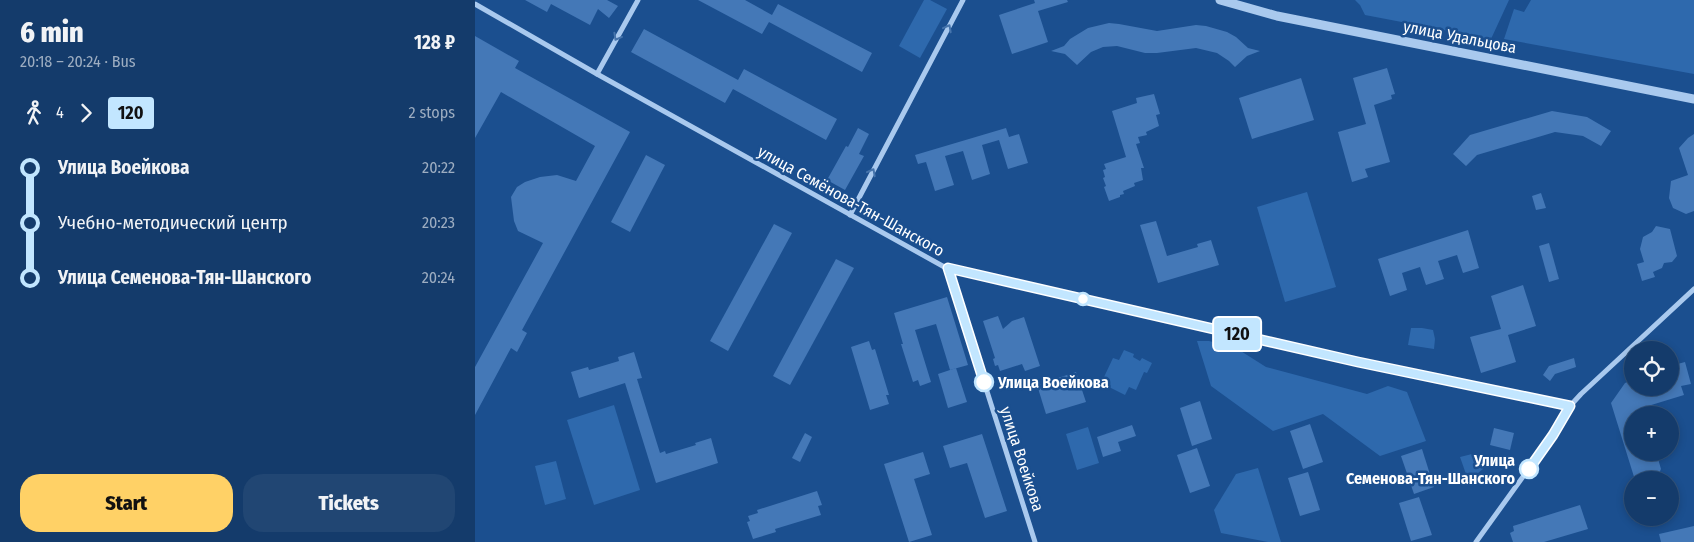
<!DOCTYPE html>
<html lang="en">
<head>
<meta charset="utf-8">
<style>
	body { margin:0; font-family:"Fira Sans Condensed",sans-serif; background:#214673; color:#f1f3f6; height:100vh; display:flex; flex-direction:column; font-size:19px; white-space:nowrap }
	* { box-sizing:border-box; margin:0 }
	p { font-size:16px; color:#9dadc1 }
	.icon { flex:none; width:28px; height:28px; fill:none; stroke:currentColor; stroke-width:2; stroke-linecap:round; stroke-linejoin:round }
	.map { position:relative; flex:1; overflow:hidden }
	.sheet { display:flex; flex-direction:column; background:#143b6b; width:475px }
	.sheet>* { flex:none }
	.badge { padding:0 10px; border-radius:4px; font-size:18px; line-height:32px }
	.buttons { position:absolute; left:1149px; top:341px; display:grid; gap:10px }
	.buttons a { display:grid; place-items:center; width:55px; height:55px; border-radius:50%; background:#143b6b; box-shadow:0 2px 8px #0003,0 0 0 1px #33557e; font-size:25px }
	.map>.badge { position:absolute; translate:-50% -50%; box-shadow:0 0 0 2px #fff }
	.legs { display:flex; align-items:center; gap:8px; height:55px; padding:0 20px; font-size:16px }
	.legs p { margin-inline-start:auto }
	.head { display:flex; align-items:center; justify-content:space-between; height:85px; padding:0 20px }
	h1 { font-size:28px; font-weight:800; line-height:38px }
	.button { display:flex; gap:10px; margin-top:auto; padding:10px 20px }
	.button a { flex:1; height:58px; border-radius:20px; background:#ffd166; color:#111; font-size:20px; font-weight:800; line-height:58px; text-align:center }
	.button a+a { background:#214673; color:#f1f3f6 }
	ul { padding:0 20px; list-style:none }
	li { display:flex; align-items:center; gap:18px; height:55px; font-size:19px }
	li i { display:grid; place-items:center; width:8px; height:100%; margin:0 6px; background:currentColor }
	li i::after { content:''; width:12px; height:12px; margin:-6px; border:4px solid; border-radius:50%; background:#143b6b }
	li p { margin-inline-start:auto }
	li:first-child i { background:linear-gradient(#0000 50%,currentColor 0) }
	li:last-child i { background:linear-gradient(currentColor 50%,#0000 0) }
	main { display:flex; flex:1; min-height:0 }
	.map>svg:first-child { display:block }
</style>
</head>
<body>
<main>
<section class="sheet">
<div class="head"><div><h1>6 min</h1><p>20:18 – 20:24 · Bus</p></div><b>128 ₽</b></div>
<div class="legs"><svg class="icon" aria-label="walk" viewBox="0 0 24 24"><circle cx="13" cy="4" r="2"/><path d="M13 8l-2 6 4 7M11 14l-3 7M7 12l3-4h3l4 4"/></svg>4<svg class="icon" aria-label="forward" viewBox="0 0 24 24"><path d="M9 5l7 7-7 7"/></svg><b class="badge" style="background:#c2e6ff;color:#111">120</b><p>2 stops</p></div>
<ul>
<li><i style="color:#c2e6ff"></i><b>Улица Воейкова</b><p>20:22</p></li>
<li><i style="color:#c2e6ff"></i><span>Учебно-методический центр</span><p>20:23</p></li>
<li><i style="color:#c2e6ff"></i><b>Улица Семенова-Тян-Шанского</b><p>20:24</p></li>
</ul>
<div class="button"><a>Start</a><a>Tickets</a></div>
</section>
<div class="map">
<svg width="1219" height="542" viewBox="0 0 1219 542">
	<rect width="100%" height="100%" fill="#1b4f8f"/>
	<g fill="#2e69ad">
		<polygon points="449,0 455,0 472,9 445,58 424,46"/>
		<polygon points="880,0 1034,0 1016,39 890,15 885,5"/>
		<polygon points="1056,0 1219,0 1219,74 1029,39 1039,9 1049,12"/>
		<polygon points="832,192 861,287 810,302 782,207"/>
		<polygon points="936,328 947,328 958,330 960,339 959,349 933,345"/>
		<polygon points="722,341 734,341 761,348 791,367 892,394 913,386 932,392 951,441 905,456 848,414 798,431 736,386"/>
		<polygon points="649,350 659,354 658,357 665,361 667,358 677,363 672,373 669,372 661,390 654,387 650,395 632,386 629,377 638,358 644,360"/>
		<polygon points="139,405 165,490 119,505 92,420"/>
		<polygon points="613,427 624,463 602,470 591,434"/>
		<polygon points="997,454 999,462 1006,463 1008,469 1003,473 992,477 985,457"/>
		<polygon points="81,461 91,499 70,505 60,466"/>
		<polygon points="783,468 806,542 793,542 746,533 739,510 761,474"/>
	</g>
	<g fill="#4478b7">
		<polygon points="50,0 132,0 143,6 134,18 123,9 115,25 76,4 72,12"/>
		<polygon points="223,0 270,0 297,15 303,4 397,53 387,72 294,22 287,34"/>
		<polygon points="559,0 592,0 593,2 563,11 573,42 537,54 524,15 560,3"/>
		<polygon points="634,23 644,24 682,31 721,25 731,26 752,32 761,37 773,48 785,51 772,56 760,67 754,61 742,53 721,48 682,53 670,53 642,46 628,47 616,52 602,65 590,54 576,51 589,46 595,39 613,28"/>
		<polygon points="169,29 263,80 269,69 362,119 351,140 258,89 250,103 156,52"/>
		<polygon points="0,36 44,61 40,68 155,132 47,330 52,333 42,352 36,348 0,415 0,367 68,243 43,231 39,221 36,197 42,187 50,182 65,177 82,175 101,181 120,146 26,92 0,138"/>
		<polygon points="912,68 920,94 916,95 917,99 899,105 915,162 890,169 893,177 877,182 863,132 891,124 878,78"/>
		<polygon points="826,78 839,120 777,139 764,98"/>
		<polygon points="679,94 685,114 681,115 684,126 671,132 672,135 663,137 665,143 661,144 669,168 666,168 668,180 659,183 660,186 648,191 649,194 645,195 645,197 634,201 629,187 631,186 628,178 630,177 628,170 631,169 629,164 651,157 637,111 662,103 661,98"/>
		<polygon points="1077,111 1112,117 1136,131 1126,146 1108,136 1080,132 1002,155 991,166 978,154 995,135"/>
		<polygon points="383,128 394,134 384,154 389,156 370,190 352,180 371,146 373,147"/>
		<polygon points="531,128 534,137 544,134 553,163 533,169 524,140 507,145 515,174 497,180 488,151 470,156 479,185 460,191 451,162 443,164 440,155"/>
		<polygon points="1219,134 1219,211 1211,214 1198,208 1194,198 1196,181 1213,175 1204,148 1213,138"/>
		<polygon points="171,155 190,165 155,232 136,222"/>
		<polygon points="1066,193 1071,208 1061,210 1057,196"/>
		<polygon points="681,221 692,256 723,247 722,244 736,240 744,265 683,283 665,225"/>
		<polygon points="299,224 317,233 253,351 235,341"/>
		<polygon points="1181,226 1195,229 1202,256 1197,262 1189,263 1187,268 1178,272 1180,277 1167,281 1162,264 1169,262 1165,249 1168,237 1177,232"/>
		<polygon points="993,230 1004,268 988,273 982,255 963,261 969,279 951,285 945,267 927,273 932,290 915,296 903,259"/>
		<polygon points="1074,243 1084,279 1074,282 1064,246"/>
		<polygon points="361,259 379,268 315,385 298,376"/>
		<polygon points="1048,285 1061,326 1033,335 1041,362 1006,373 995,337 1026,329 1016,296"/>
		<polygon points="472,297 493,365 475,370 461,324 440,330 456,382 445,386 443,380 438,382 426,344 428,344 419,313"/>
		<polygon points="523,316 528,329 537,321 549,317 565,366 550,371 547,364 525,371 523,365 520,366 518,359 520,358 508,321"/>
		<polygon points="394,341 397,350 400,349 414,395 411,395 414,404 395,410 376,347"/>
		<polygon points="159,352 167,378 162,379 185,453 190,451 191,454 221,445 220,443 236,438 243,463 181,483 150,383 104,398 96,372 113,367 114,370 144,361 143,357"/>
		<polygon points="1099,358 1101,367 1080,374 1075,381 1068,375 1074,366"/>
		<polygon points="1210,362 1216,384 1206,386 1209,395 1173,406 1174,409 1168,410 1169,415 1158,415 1158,452 1181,452 1186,469 1181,480 1160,480 1136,403 1150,383 1158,380 1158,388 1195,388 1195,366"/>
		<polygon points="481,368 492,402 473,408 463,374"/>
		<polygon points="601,372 611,402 571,414 562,385"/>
		<polygon points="725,401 737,439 717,446 705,408"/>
		<polygon points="835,424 848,462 828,469 815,431"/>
		<polygon points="657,425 661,436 643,442 646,451 628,457 622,437"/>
		<polygon points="1019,428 1039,433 1035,450 1015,445"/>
		<polygon points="330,433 337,437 325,462 317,458"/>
		<polygon points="507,434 532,511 510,518 492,463 475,468 468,446"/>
		<polygon points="722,448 735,486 715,493 702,455"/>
		<polygon points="947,449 959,487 939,494 926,456"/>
		<polygon points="448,452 455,474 439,479 457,535 434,542 409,464"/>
		<polygon points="833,472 845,510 825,516 813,478"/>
		<polygon points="342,491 347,505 343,506 346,515 300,529 301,532 278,539 272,522 275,521 273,516 283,513 282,510"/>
		<polygon points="944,497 957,535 936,541 924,503"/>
		<polygon points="1105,505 1113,529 1069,542 1038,542 1035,533 1039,531 1038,526"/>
		<polygon points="1219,526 1219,542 1186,542 1184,534"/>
	</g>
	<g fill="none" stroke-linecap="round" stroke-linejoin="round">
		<g stroke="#a9c9ee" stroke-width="5">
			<polyline points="0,4 122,74 473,269 883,362 1095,406"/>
			<polyline points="122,74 163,0"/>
			<polyline points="375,215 488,0"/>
			<polyline points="473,269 560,542"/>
			<polyline points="1001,542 1078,435 1095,406 1106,394 1219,289"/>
		</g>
		<polyline stroke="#a9c9ee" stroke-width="9" points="745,0 802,16 1219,99"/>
	</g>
	<defs><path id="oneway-chevron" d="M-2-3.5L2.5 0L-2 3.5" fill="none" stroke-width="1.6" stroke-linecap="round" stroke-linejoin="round" transform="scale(1.25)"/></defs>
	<g stroke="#4674ac">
		<use href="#oneway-chevron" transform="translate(473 28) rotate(-62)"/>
		<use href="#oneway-chevron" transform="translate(142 37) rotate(119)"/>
		<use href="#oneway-chevron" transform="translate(397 172) rotate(-62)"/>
	</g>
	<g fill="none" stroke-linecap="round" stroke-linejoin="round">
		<g stroke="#fff" stroke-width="11">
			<polyline id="line-1" points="509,382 473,268 883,362 1095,406 1078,435 1054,469"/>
		</g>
		<use href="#line-1" stroke="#c2e6ff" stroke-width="8"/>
	</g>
	<g fill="#fff" stroke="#c2e6ff" stroke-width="2.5">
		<circle cx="608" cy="299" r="6"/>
		<circle cx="509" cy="382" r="9"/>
		<circle cx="1054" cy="469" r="9"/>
	</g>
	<g text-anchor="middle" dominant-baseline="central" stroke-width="5" stroke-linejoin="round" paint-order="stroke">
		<g font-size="16" fill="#fff" stroke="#1b4f8f">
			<text transform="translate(985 37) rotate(11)">улица Удальцова</text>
			<text transform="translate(376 201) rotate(29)">улица Семёнова-Тян-Шанского</text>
			<text transform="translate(547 459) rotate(72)">улица Воейкова</text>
		</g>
		<g font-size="16" font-weight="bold" fill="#fff" stroke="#1b4f8f" text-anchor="start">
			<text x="523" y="382">Улица Воейкова</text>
			<text x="1040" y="460" text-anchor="end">Улица<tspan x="1040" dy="18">Семенова-Тян-Шанского</tspan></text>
		</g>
	</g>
</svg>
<div class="buttons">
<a><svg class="icon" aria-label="locate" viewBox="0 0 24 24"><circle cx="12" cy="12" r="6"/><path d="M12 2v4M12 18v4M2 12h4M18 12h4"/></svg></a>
<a>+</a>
<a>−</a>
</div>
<b class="badge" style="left:762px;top:334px;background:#c2e6ff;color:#111">120</b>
</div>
</main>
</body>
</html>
